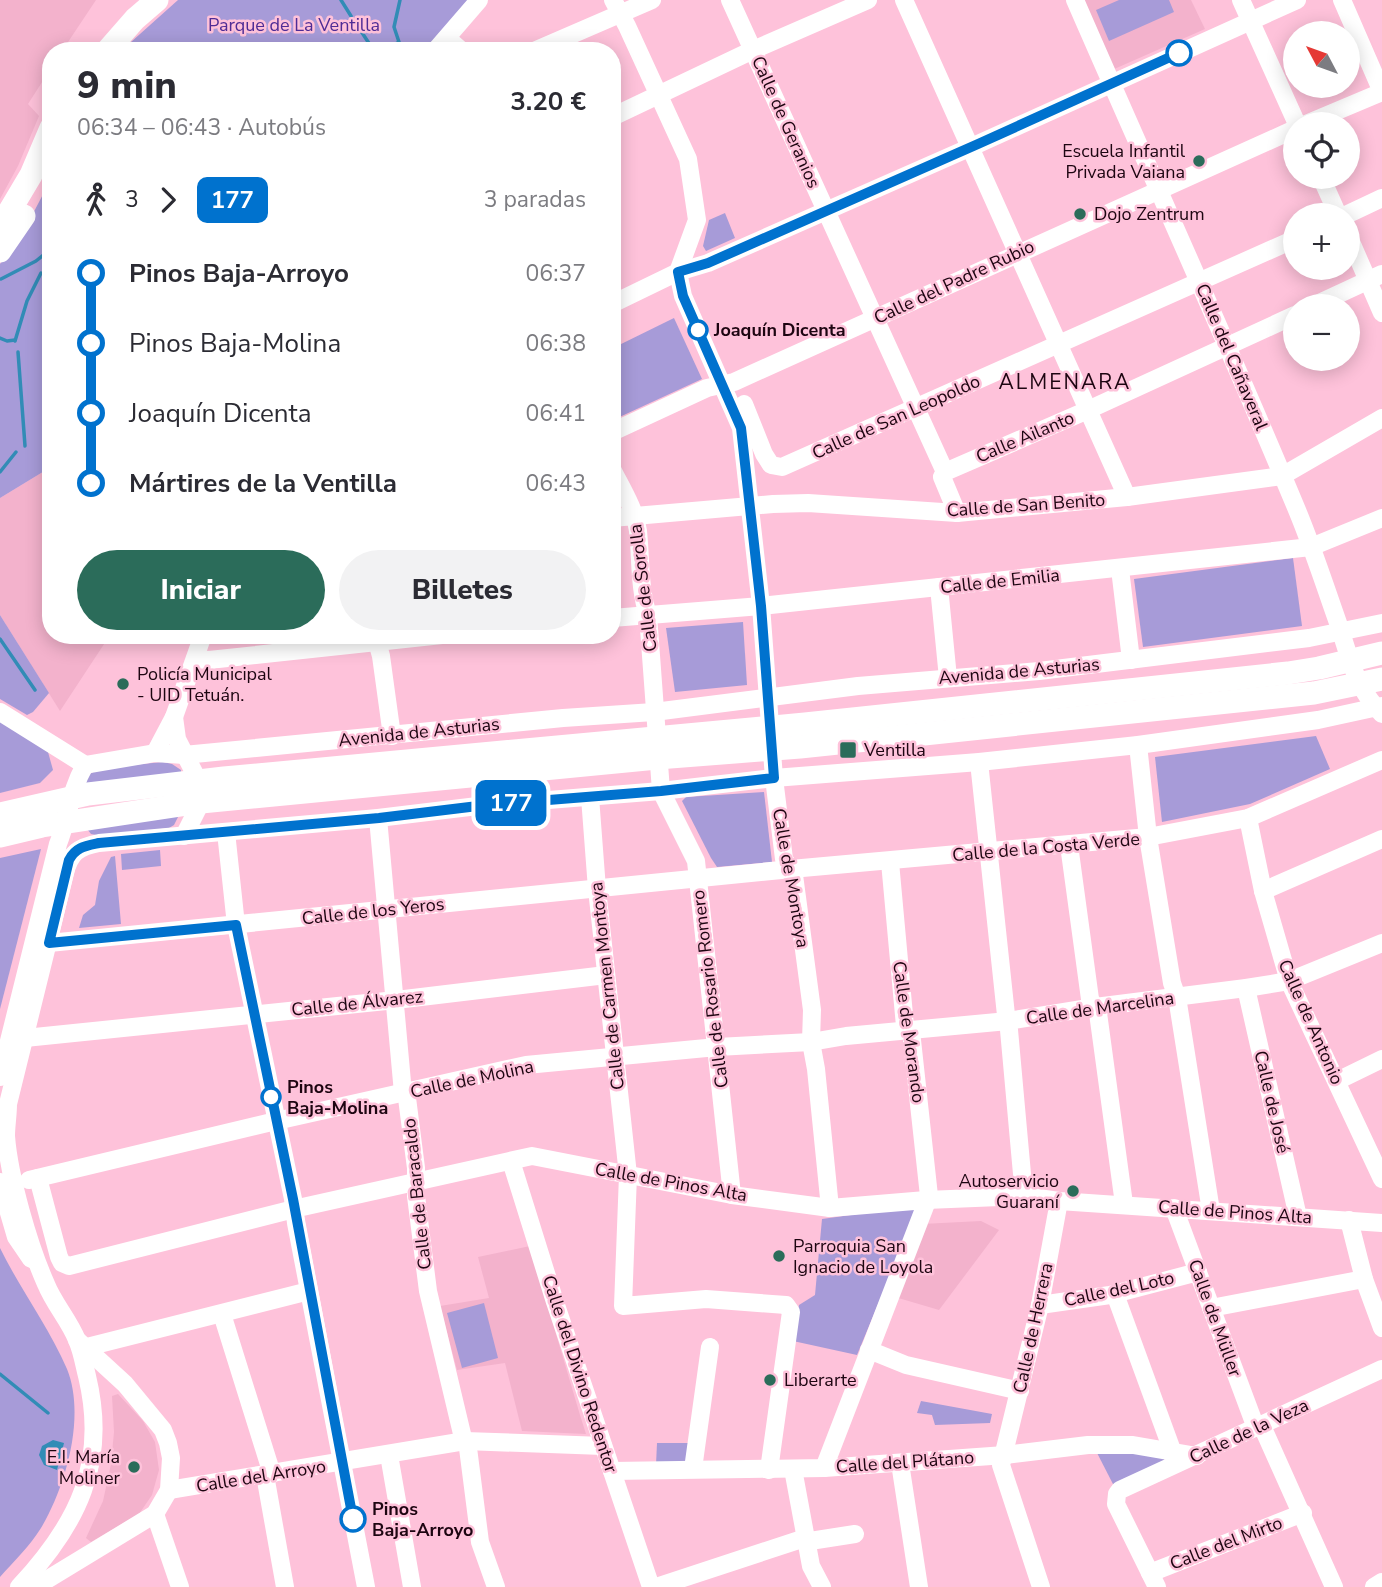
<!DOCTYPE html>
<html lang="es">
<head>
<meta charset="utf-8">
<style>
	body { margin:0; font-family:"Nunito Sans",sans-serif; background:#f2f2f3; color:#2b2b33; height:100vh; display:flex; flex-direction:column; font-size:26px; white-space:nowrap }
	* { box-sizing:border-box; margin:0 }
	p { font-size:23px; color:#7c7c81 }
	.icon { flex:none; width:38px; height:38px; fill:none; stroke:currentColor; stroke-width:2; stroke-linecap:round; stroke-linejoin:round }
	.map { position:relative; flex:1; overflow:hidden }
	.details { position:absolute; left:42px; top:42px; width:579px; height:602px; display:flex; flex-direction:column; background:#fff; border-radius:28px; box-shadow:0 4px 18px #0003 }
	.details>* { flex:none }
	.badge { padding:0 14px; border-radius:10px; font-size:24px; line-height:46px }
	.needle { width:46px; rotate:311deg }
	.tools { position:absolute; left:1283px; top:21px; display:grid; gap:14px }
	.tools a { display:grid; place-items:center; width:77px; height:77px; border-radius:50%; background:#fff; box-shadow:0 4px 18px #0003; font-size:35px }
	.map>.badge { position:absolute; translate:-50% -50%; box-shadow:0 0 0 4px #fff }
	.legs { display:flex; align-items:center; gap:10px; height:77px; padding:0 35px; font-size:23px }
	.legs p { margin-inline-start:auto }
	.head { display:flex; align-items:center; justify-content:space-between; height:119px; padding:0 35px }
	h1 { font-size:38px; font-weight:800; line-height:52px }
	.button { display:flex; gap:14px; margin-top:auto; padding:14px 35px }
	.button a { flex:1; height:80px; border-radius:42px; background:#2b6c5a; color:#fff; font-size:28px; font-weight:800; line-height:80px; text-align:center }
	.button a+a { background:#f2f2f3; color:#2b2b33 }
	ul { padding:0 35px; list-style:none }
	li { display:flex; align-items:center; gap:24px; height:70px; font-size:26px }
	li i { display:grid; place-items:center; width:10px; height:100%; margin:0 9px; background:currentColor }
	li i::after { content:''; width:18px; height:18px; margin:-9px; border:5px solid; border-radius:50%; background:#fff }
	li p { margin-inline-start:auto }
	li:first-child i { background:linear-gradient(#0000 50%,currentColor 0) }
	li:last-child i { background:linear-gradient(currentColor 50%,#0000 0) }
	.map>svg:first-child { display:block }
</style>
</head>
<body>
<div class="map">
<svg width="1382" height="1587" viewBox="0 0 1382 1587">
	<rect width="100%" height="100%" fill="#fec2da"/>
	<g fill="#f3b2cc">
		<polygon points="0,0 96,0 62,51 51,51 51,68 28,104 39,116 18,166 0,199"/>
		<polygon points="1082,0 1191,0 1205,29 1112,70"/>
		<polygon points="51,467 51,635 110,635 60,711 0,615 0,498"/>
		<polygon points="981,1221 999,1230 939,1310 895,1297 922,1224"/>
		<polygon points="530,1246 580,1415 586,1434 522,1431 505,1363 457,1370 440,1306 489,1298 478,1257"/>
		<polygon points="118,1394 143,1421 155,1442 159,1470 152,1495 139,1514 91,1542 86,1538 103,1501 111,1464 114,1432 112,1396"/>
	</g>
	<g fill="#a79bd8">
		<polygon points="178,0 468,0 425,51 121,51"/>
		<polygon points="1119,0 1169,0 1174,12 1109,41 1096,10"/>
		<polygon points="51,179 51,467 0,498 0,264 27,225"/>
		<polygon points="725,213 735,238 706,251 703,246 709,220"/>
		<polygon points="674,318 702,379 613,420 613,348"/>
		<polygon points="1293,558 1302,626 1143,647 1134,579"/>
		<polygon points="0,615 49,693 33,712 27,715 0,699"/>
		<polygon points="743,622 747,685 675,692 666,628"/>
		<polygon points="0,721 48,752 53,770 40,783 0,793"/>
		<polygon points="1316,736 1330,769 1250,804 1162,822 1155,757"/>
		<polygon points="163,762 172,764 181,770 181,774 82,786 88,775 100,768"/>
		<polygon points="764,792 772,862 717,867 711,858 682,801 686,797"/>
		<polygon points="179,815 174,825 169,828 102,836 91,834 84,825"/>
		<polygon points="41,849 0,1009 0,858"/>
		<polygon points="160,850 161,866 122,870 121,854"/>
		<polygon points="115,856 121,924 79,928 83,915 95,905 99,881 111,857"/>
		<polygon points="916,1206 918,1208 857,1355 793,1341 799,1305 815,1295 822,1219"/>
		<path d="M 0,1248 C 20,1289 49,1327 67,1369 C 86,1416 66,1486 41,1528 C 30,1546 14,1561 0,1577 Z"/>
		<polygon points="484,1303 498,1358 462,1368 447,1313"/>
		<polygon points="921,1401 992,1414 990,1423 935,1425 932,1415 917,1413"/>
		<polygon points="657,1443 688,1443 686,1464 656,1465"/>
		<polygon points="1095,1449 1162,1453 1165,1462 1114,1486"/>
	</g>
	<polygon fill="#328cb6" points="53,1440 64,1443 57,1470 44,1465 39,1455 42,1446"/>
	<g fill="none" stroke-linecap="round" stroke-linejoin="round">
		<g stroke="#328cb6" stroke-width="3.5">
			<polyline points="341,0 351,16"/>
			<polyline points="359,28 374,51"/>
			<polyline points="383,51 399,42 394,27 400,0"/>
			<polyline points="1,279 36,261 51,249"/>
			<polyline points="0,338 7,341 15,340"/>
			<polyline points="15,341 27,301 41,273"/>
			<polyline points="18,352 25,446"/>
			<polyline points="0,472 16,452"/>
			<polyline points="0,639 35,690"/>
			<polyline points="0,1374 48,1413"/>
		</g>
		<g stroke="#fff" stroke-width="18">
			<polyline points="613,0 627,26 688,159 697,220 678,272 683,296 741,428 761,606 774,778 784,859 794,875 812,1010 811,1042 816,1069 830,1208"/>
			<polyline points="730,0 945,472 942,477 957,513"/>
			<polyline points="904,0 1127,497"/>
			<path d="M 1075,0 C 1149,170 1226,339 1297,510 C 1312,546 1324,583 1337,620 C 1350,657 1353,684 1382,714"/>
			<polyline points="1241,0 1297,124"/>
			<polyline points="1342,0 1382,92"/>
			<polyline points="447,38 462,51"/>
			<polyline points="435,51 479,0"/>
			<polyline points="534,51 652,0"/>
			<polyline points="612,117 753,50 868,0"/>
			<polyline points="1306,124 1382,92"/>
			<polyline points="1321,177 1338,215"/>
			<polyline points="1346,215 1382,198"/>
			<polyline points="1348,235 1382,313"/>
			<polyline points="612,304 678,272 708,263 978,144 1297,0"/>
			<polyline points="1313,306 1382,274"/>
			<polyline points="744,404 764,454 771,465 782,467 1295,239"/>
			<polyline points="612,432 707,388 734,382 1295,129"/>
			<path d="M 612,469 C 622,489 635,509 638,531 C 641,559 639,588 648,615 L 661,791 L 696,861 L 732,1195"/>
			<polyline points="945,472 1088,410 1295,315"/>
			<polyline points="612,518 773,504 808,503 957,513 1127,497 1282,476 1382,418"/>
			<polyline points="1120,569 1131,660"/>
			<polyline points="939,587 948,678"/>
			<polyline points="612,618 761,606 1311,547 1382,518"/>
			<polyline points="381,635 377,642 381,656 392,736"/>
			<polyline points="195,659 209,660 442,635"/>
			<polyline points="0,712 85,765"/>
			<polyline points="174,717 177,739 199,782 201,802 184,836"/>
			<polyline points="1138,745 1148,837 1172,983 1177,997 1211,1211"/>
			<polyline points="155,753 174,717 203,635"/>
			<polyline points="979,762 1006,1015 1009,1030 1024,1196"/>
			<polyline points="590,797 597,889 628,1175 623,1306 706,1299 786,1305 791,1312 769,1470"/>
			<polyline points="378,818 403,1093 407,1098 416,1168 416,1196 428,1291 463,1438 468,1448 480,1542 496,1587"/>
			<polyline points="1248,818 1263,891 1289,981 1382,1179"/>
			<polyline points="226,832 236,925 293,1199 296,1223 366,1587"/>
			<polyline points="1069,845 1090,999 1098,1013 1124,1204"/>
			<polyline points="1263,891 1382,839"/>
			<polyline points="49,943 791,869 1148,837 1248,818 1382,760"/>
			<polyline points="1246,988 1298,1217"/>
			<polyline points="25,1038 396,1000 606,975"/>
			<path d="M 0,1077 L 58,844 C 69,816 70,791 85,765 L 155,753 L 184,755 L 563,718 L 654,712 L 858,686 L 1039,671 L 1309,638 L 1382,623"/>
			<polyline points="1337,1081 1382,1059"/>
			<polyline points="511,1161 555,1302 651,1587"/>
			<polyline points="38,1178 59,1257 62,1263 69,1266 298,1208 532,1156 732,1195 830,1208 926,1200 1024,1196 1059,1201 1382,1223"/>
			<polyline points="29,1180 276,1121 526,1065 717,1047 811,1042 846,1036 1008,1021 1095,1007 1246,988 1289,981 1382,943"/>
			<polyline points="0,1182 16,1237 31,1259"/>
			<polyline points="1174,1208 1256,1428"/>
			<polyline points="1349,1220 1364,1279 1382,1328"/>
			<polyline points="1115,1294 1172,1450"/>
			<polyline points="1040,1305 1110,1295 1198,1272"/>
			<polyline points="1211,1308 1364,1279"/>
			<polyline points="222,1314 272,1474"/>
			<polyline points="87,1347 309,1291"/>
			<polyline points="869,1350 906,1365 1020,1391"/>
			<polyline points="1262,1426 1334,1587"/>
			<polyline points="389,1455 412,1587"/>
			<polyline points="900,1463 919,1587"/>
			<polyline points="824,1468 929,1196 911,1031 905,1026 890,862"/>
			<polyline points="693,1469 710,1347"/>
			<polyline points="793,1469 811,1566 822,1587"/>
			<polyline points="612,1471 824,1468 1005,1455 1088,1445 1133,1445 1197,1456"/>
			<polyline points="265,1475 285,1587"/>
			<polyline points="169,1490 465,1441 603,1446"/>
			<polyline points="155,1514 180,1587"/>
			<polyline points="1150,1573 1303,1513"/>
			<path d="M 19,1587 C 78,1524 108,1463 87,1376 C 84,1364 82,1351 77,1340 C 69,1320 54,1304 46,1284 C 29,1246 9,1177 6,1136 C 6,1126 8,1115 8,1104 L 65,873 C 70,853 78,847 99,843 L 378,818 L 486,805 L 661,791 L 774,778 L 979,762 L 1138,745 L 1318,720 L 1382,706"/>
			<polyline points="35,1587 155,1514 169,1490 171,1458 168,1443 163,1430 125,1384 77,1340"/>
			<polyline points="656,1587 805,1538 810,1541 855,1534"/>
			<polyline points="1041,1587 1001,1465 1040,1305 1059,1201"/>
			<polyline points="1157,1587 1116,1504 1117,1494 1120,1490 1382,1369"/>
			<polyline points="1374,1587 1382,1582"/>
		</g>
		<g stroke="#fff" stroke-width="23">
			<polyline points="107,51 135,19 157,0"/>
			<polyline points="0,227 31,175 51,128"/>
			<polyline points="0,251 24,216"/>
			<polyline points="0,814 88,794 224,778 805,724 1288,673 1319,668 1382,653"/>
			<polyline points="0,836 42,826 201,802 657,758 800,747 1314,693 1382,679"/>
		</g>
	</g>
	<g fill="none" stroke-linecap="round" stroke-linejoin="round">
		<g stroke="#fff" stroke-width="16">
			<path id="line-1" d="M 353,1519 L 293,1199 L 236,925 L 49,943 L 69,860 C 76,847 85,846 99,843 L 379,818 L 486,805 L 661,791 L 774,778 L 761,606 L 741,428 L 683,296 L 678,272 L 708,263 L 978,144 L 1179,53"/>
		</g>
		<use href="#line-1" stroke="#0072ce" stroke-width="10"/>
	</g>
	<g fill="#fff" stroke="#0072ce" stroke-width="3.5">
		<circle cx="1179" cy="53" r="12"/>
		<circle cx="698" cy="330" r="9"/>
		<circle cx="271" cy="1097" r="9"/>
		<circle cx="353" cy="1519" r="12"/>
	</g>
	<g fill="#2b6c5a" stroke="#fec2da" stroke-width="2.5">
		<circle cx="1199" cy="161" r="7"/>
		<circle cx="1080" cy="214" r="7"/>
		<circle cx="123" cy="684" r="7"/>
		<rect x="839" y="741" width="18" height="18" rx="3.5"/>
		<circle cx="1073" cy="1191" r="7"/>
		<circle cx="779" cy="1256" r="7"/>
		<circle cx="770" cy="1380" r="7"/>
		<circle cx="134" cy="1467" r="7"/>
	</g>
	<g text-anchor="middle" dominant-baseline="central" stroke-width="5" stroke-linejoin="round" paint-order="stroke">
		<g font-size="18" fill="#4f2c95" stroke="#fec2da">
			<text x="294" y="25">Parque de La Ventilla</text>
		</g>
		<g font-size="18" fill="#1d0511" stroke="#fec2da">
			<text transform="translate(786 122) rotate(66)">Calle de Geranios</text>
			<text transform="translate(954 282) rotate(-25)">Calle del Padre Rubio</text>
			<text transform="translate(1232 357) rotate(67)">Calle del Cañaveral</text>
			<text transform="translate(896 417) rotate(-24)">Calle de San Leopoldo</text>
			<text transform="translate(1025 437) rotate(-23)">Calle Ailanto</text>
			<text transform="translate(1026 505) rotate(-4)">Calle de San Benito</text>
			<text transform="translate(1000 581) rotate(-6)">Calle de Emilia</text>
			<text transform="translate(643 588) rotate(-97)">Calle de Sorolla</text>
			<text transform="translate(1019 671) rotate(-5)">Avenida de Asturias</text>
			<text transform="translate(419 732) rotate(-6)">Avenida de Asturias</text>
			<text transform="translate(1046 847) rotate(-5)">Calle de la Costa Verde</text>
			<text transform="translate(791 878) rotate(80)">Calle de Montoya</text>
			<text transform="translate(373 911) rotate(-6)">Calle de los Yeros</text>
			<text transform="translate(607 986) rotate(-96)">Calle de Carmen Montoya</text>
			<text transform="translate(710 989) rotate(-97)">Calle de Rosario Romero</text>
			<text transform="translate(357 1003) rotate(-6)">Calle de Álvarez</text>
			<text transform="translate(1100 1008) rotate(-8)">Calle de Marcelina</text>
			<text transform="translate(1311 1022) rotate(66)">Calle de Antonio</text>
			<text transform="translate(909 1032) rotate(82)">Calle de Morando</text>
			<text transform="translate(472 1079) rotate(-12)">Calle de Molina</text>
			<text transform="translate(1272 1102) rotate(77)">Calle de José</text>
			<text transform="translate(671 1182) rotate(10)">Calle de Pinos Alta</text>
			<text transform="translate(417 1194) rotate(-96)">Calle de Baracaldo</text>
			<text transform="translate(1235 1212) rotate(4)">Calle de Pinos Alta</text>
			<text transform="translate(1119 1289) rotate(-12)">Calle del Loto</text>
			<text transform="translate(1215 1318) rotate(70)">Calle de Müller</text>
			<text transform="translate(1033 1328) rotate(-78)">Calle de Herrera</text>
			<text transform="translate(580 1374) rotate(72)">Calle del Divino Redentor</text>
			<text transform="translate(1249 1431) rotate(-25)">Calle de la Veza</text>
			<text transform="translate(905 1462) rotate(-4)">Calle del Plátano</text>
			<text transform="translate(261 1476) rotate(-9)">Calle del Arroyo</text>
			<text transform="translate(1226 1543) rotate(-21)">Calle del Mirto</text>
		</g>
		<g font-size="18" fill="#1d0511" stroke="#fec2da" text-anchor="start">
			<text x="1185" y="151" text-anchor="end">Escuela Infantil<tspan x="1185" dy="21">Privada Vaiana</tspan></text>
			<text x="1094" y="214">Dojo Zentrum</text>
			<text x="137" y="674">Policía Municipal<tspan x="137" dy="21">- UID Tetuán.</tspan></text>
			<text x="864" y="750">Ventilla</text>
			<text x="1059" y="1181" text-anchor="end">Autoservicio<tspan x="1059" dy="21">Guaraní</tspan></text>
			<text x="793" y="1246">Parroquia San<tspan x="793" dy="21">Ignacio de Loyola</tspan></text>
			<text x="784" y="1380">Liberarte</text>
			<text x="120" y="1457" text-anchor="end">E.I. María<tspan x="120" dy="21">Moliner</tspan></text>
		</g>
		<g font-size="18" font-weight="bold" fill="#1d0511" stroke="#fec2da" text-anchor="start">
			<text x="714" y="330">Joaquín Dicenta</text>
			<text x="287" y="1087">Pinos<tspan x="287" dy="21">Baja-Molina</tspan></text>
			<text x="372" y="1509">Pinos<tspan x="372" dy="21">Baja-Arroyo</tspan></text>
		</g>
		<g font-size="21" letter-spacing="2" fill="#1d0511" stroke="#fec2da">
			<text x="1065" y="382">ALMENARA</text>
		</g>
	</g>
</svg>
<div class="tools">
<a><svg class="needle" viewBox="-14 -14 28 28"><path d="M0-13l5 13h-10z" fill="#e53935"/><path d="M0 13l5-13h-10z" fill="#7c7c81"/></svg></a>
<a><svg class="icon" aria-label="locate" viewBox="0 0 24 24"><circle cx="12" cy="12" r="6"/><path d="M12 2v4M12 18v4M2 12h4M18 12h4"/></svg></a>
<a>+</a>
<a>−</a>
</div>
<b class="badge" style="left:511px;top:803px;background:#0072ce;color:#fff">177</b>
<section class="details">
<div class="head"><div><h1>9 min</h1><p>06:34 – 06:43 · Autobús</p></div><b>3.20 €</b></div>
<div class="legs"><svg class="icon" aria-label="walk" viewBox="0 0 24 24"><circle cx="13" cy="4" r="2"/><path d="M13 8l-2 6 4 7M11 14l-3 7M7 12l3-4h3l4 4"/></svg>3<svg class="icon" aria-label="forward" viewBox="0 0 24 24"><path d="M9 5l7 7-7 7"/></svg><b class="badge" style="background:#0072ce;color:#fff">177</b><p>3 paradas</p></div>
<ul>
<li><i style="color:#0072ce"></i><b>Pinos Baja-Arroyo</b><p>06:37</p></li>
<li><i style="color:#0072ce"></i><span>Pinos Baja-Molina</span><p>06:38</p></li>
<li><i style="color:#0072ce"></i><span>Joaquín Dicenta</span><p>06:41</p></li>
<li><i style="color:#0072ce"></i><b>Mártires de la Ventilla</b><p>06:43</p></li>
</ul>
<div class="button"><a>Iniciar</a><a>Billetes</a></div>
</section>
</div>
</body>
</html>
